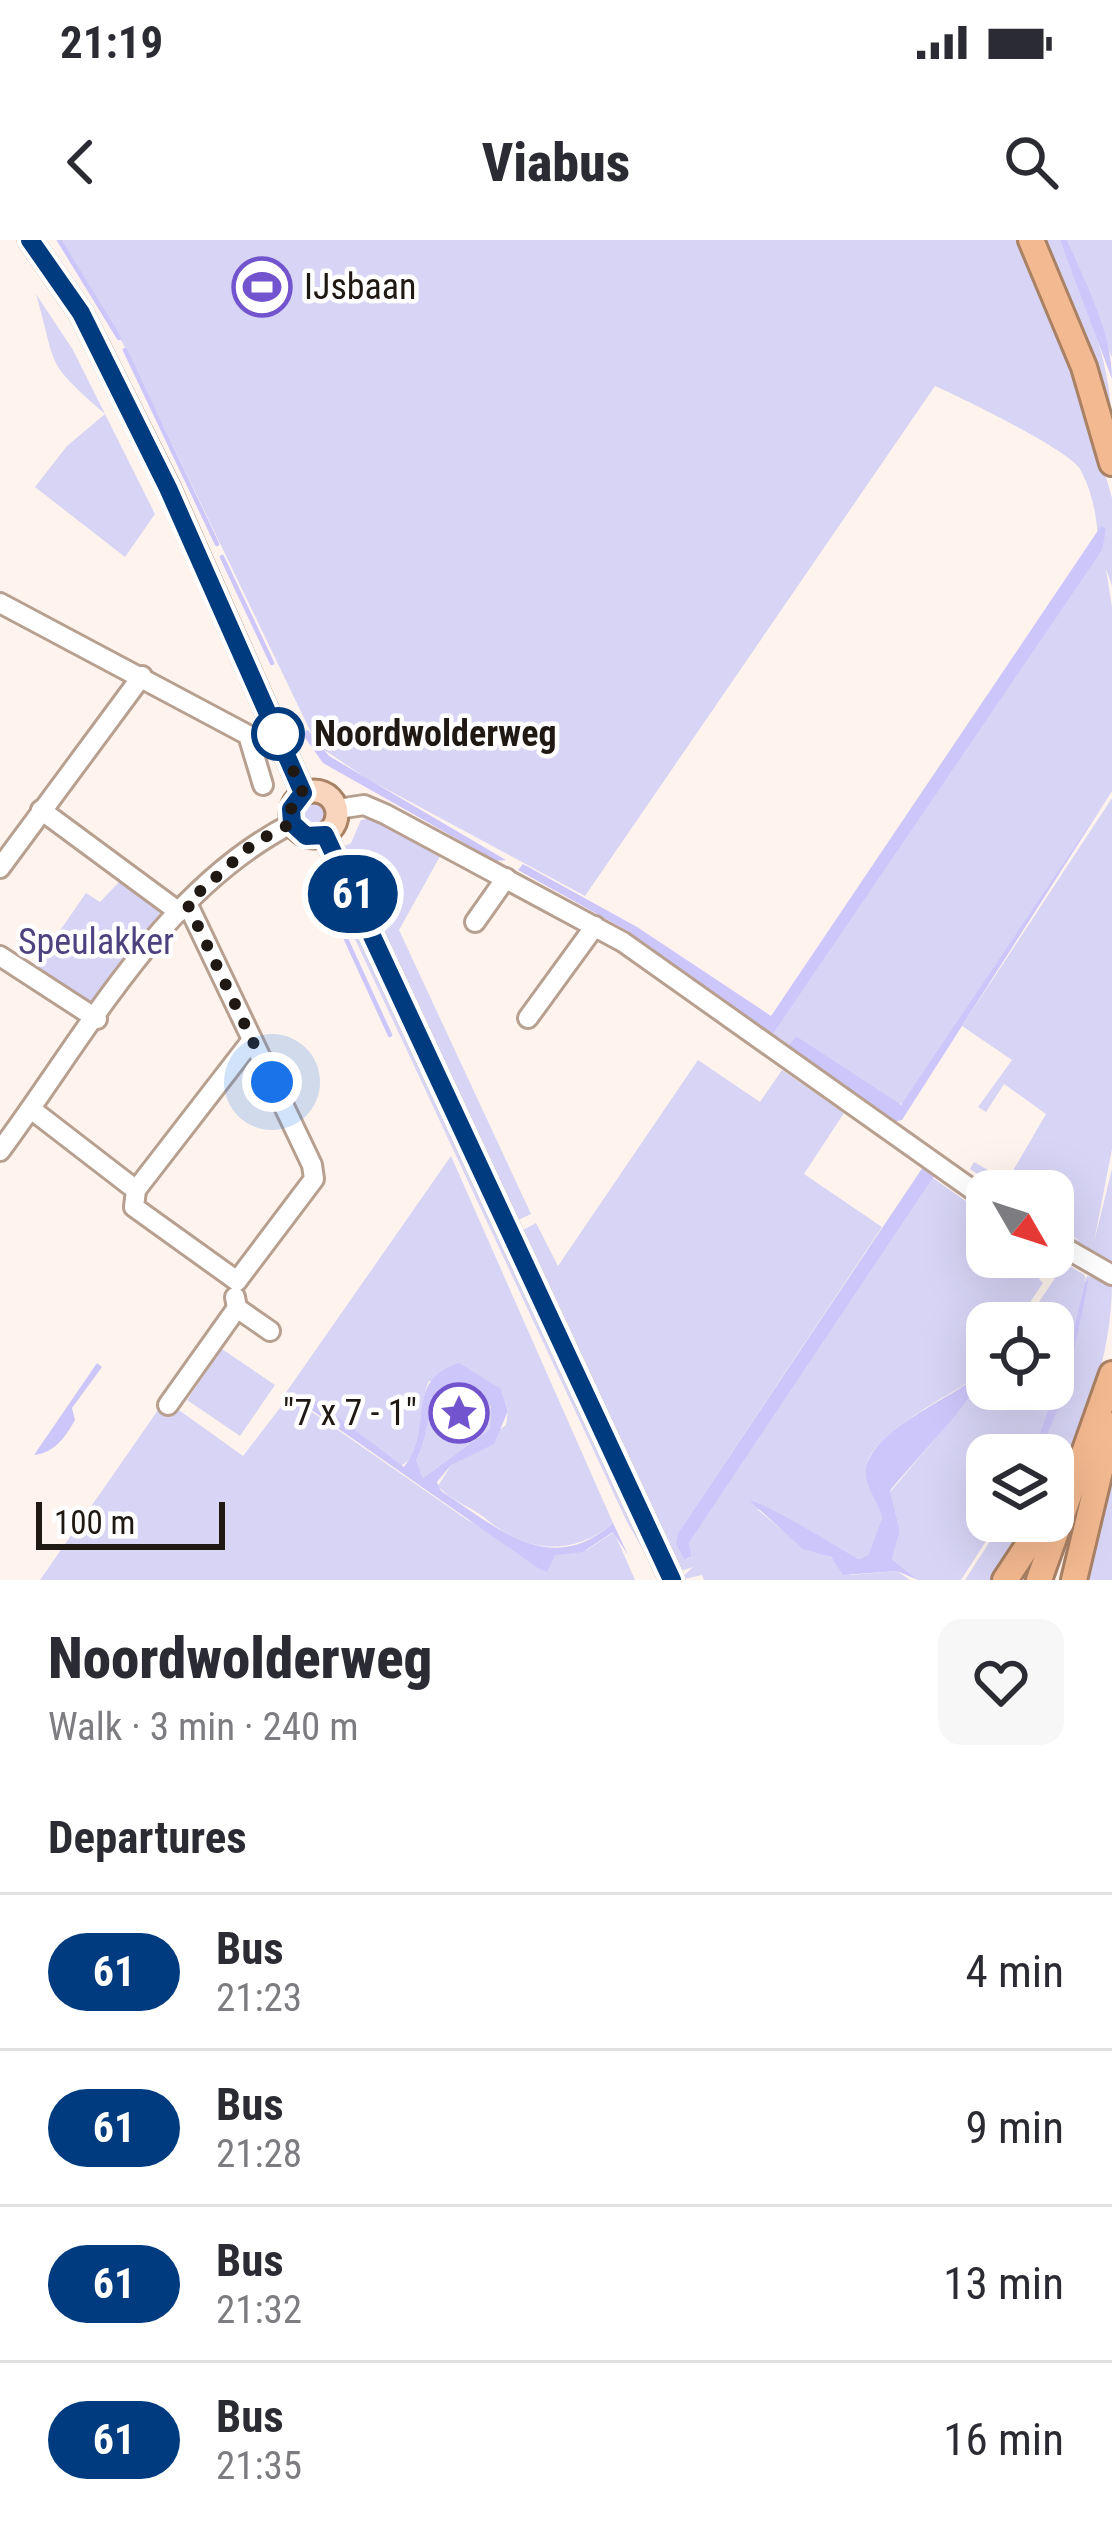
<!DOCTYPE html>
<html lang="en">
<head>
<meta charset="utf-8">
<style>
	body { margin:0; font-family:"Roboto Condensed",sans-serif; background:#f7f7f7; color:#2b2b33; height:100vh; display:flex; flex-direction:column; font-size:45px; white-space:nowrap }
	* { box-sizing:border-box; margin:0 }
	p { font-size:39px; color:#7c7c81 }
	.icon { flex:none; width:66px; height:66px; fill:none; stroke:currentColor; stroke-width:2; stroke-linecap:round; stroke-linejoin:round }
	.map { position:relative; height:1340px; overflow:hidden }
	.details { display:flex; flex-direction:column; background:#fff; flex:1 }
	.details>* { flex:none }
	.badge { padding:0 24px; border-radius:39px; font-size:42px; line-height:78px }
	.needle { width:78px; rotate:129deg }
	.fabs { position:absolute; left:966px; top:930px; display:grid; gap:24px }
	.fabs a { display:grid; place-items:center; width:108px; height:108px; border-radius:24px; background:#fff; box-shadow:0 12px 48px #0002; font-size:60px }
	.scale { position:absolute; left:36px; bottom:30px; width:189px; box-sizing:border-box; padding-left:12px; border:6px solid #201812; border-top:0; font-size:33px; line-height:42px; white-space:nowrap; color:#201812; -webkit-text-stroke:9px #fff; paint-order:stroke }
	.you { position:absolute; width:60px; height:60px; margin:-30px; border:9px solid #fff; border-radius:50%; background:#1a73e8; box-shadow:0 0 0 18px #1a73e833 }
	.map>.badge { position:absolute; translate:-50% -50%; box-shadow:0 0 0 6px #fff }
	h2 { padding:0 48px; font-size:45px; line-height:108px }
	.round { display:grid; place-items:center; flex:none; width:126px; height:126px; border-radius:24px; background:#f7f7f7 }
	.summary { display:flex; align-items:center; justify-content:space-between; height:204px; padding:0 48px }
	h1 { font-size:57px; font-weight:800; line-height:90px }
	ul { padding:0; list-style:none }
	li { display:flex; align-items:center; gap:36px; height:156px; padding:0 48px; border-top:3px solid #e1e1e2 }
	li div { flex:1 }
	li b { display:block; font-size:45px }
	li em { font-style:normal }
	li .badge { min-width:132px; font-weight:700; text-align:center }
	.status { display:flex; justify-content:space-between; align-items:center; height:84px; padding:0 60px; background:#fff; direction:ltr }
	.status svg { height:33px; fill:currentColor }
	header { display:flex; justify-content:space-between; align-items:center; height:156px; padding:0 48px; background:#fff; font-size:54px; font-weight:800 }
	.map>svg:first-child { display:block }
</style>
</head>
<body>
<div class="status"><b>21:19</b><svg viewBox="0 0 49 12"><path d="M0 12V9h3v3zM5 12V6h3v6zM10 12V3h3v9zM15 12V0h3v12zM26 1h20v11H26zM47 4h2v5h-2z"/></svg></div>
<header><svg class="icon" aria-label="back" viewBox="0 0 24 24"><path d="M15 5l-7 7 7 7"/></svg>Viabus<svg class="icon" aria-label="search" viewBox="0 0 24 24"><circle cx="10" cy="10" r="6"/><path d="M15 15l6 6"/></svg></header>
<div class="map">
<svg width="1112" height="1340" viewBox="0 0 1112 1340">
	<rect width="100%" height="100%" fill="#fef4ed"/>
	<g fill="#d7d4f5">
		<path d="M 60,0 L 1021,0 L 1088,175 L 1112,258 L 1112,346 L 1106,329 L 1112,367 L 1112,551 L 903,863 L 896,865 L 796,796 L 786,808 L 770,794 L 1097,314 C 1100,292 1094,253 1080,229 C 1069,210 960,157 935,146 L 585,656 L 366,538 L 317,505 L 128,112 Z"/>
		<path d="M 1041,0 L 1060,0 C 1086,66 1112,120 1112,192 Z"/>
		<polygon points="1067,0 1112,0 1112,118"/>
		<path d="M 36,54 L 73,110 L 155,274 L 125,317 L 35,247 L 67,206 L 105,174 C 43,119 58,130 36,54 Z"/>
		<polygon points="1112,558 1112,909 1094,1002 1112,929 1112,1028 1053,996 1053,989 1080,1001 1053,983 1053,951 1003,951 970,929 974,922 1007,941 1046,874 1004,844 986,872 978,867 1012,820 962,786"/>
		<circle cx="316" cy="574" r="16"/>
		<polygon points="382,577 443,611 399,690 531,974 516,981 343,607 351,603 361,580"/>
		<polygon points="324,616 661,1340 627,1282 318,620"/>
		<polygon points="121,640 162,670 94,768 34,728 86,653 100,662"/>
		<path d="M 698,820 L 760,862 L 782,830 L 844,873 L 804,934 L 882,987 L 678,1293 L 686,1320 L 692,1316 L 689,1303 L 933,938 L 987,976 L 987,1017 L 1049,1017 L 1056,1023 L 1039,1039 L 1043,1043 L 1016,1083 L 987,1083 L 987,1128 L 982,1134 C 955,1152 876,1191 868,1222 C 864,1241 879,1261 882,1278 L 868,1315 L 859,1319 L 777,1273 L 757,1269 L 801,1306 L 830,1317 L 850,1335 L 897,1331 L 910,1340 L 704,1340 L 702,1335 L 679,1340 L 693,1327 L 675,1333 L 521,991 L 536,983 L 558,1026 Z"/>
		<path d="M 451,916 L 613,1283 C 572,1318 524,1312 485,1278 C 470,1266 451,1261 438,1246 L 451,1225 L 506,1185 L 508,1170 L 501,1149 L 429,1141 C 415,1171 433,1209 399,1227 L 316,1161 L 287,1151 Z"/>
		<polygon points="1065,1023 1084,1035 1086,1045 1054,1162 1032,1215 987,1215 987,1281 999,1281 961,1340 918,1340 892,1319 900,1291 890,1252 987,1138 987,1149 1053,1149 1053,1083 1025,1083"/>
		<path d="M 1087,1036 L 1112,1043 C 1112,1117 1083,1191 1053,1257 L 1053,1215 L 1037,1215 L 1068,1129 Z"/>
		<polygon points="222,1109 275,1145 240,1196 187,1160"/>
		<path d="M 468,1146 L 491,1168 L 490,1189 L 423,1238 L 416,1220 C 430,1197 424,1165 442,1147 Z"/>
		<polygon points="289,1156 466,1279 547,1326 555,1314 587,1310 614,1292 635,1340 40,1340 165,1160 243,1216"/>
		<polygon points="1112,1202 1112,1340 1079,1340"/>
		<polygon points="1003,1281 1040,1281 1000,1340 965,1340"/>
	</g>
	<g fill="#cdc6fa" fill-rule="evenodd">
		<path d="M 1060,0 L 1067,0 C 1085,43 1112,92 1112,139 Z"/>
		<polygon points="1101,286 1106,289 1102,310 772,795 626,690 518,630 523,624 637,687 771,776"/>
		<polygon points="308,490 329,516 506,620 496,621 323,523 301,492"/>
		<polygon points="1112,551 902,880 893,882 786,808 796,796 901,865"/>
		<polygon points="923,927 935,935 689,1303 692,1316 685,1320 676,1304 678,1293"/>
		<path d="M 1080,1031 L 1088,1041 C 1081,1080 1060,1194 1032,1215 L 1065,1124 L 1086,1040 Z"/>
		<path d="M 97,1123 L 102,1127 L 72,1168 L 75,1180 C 65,1198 54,1213 34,1215 Z"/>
		<path d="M 459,1123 L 501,1149 L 508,1171 L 494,1204 L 451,1225 L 437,1242 L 441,1251 C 497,1287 550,1339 613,1283 L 628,1315 L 613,1292 L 583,1312 L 555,1315 L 547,1332 L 538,1328 L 293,1157 L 281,1162 L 287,1151 L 316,1161 L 404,1227 C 436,1188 402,1141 459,1123 ZM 463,1145 L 491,1167 L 490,1189 L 423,1238 L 416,1220 C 430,1196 426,1163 442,1147 Z"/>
		<path d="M 987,1128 C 987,1146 906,1230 890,1251 L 900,1291 L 892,1319 L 918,1340 L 897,1331 L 843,1335 L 831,1317 L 803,1309 L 750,1261 C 766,1263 839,1308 859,1319 L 868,1315 L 882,1278 C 879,1262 866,1249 866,1233 C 867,1188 958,1158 987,1128 Z"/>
	</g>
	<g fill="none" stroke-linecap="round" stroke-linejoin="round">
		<g stroke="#cdc6fa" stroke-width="4.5">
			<polyline points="59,0 119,98"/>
			<polyline points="125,110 217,304"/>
			<polyline points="222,317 272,423"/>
			<polyline points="319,640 390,795"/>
		</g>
		<g stroke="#b7a090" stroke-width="24">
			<g id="minor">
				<polyline points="0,363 248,495 263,545"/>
				<polyline points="338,569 364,565 385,574 623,702 987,960"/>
				<polyline points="41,570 179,672"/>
				<polyline points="0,628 142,436"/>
				<polyline points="187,663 312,925 314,939 237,1041"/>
				<polyline points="475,682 506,638"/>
				<polyline points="0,716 97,779"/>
				<polyline points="528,778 595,686"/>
				<polyline points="31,869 136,950 134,967 237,1041"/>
				<path d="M 0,911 C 85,797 162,649 293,583"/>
				<polyline points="136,950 252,800"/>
				<polyline points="1053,1001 1112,1035"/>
				<polyline points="235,1057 237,1068 270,1091"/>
				<polyline points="168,1165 237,1068"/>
			</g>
		</g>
		<g stroke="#a98164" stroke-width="27">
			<g id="major">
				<polyline points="30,0 81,73 168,247 303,553"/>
				<circle cx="314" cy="574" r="23"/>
				<polyline points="325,595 672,1340"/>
			</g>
		</g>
		<g stroke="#a98164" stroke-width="30">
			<g id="highway">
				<polyline points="1031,0 1084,127 1112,223"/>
				<polyline points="1005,1340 1044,1281"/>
				<polyline points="1039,1340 1112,1134"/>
				<polyline points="1074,1340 1111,1185"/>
			</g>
		</g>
		<use href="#minor" stroke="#fff" stroke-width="18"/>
		<use href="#major" stroke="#f8d5bc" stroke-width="21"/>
		<use href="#highway" stroke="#f3b990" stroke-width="24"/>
	</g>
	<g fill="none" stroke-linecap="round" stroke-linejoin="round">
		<g stroke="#fff" stroke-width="27">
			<polyline id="line" points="30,0 81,73 168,248 303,553 291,569 292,583 306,596 325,595 332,610 672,1340"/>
		</g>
		<use href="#line" stroke="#003b80" stroke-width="18"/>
		<polyline stroke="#201812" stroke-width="12" stroke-dasharray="0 21.6" points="272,842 187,663 254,603 292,583 291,569 303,553 274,486 278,494"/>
	</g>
	<defs>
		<g id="stadium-ring" transform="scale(3)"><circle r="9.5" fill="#fff" stroke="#7254ce" stroke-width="1.5"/><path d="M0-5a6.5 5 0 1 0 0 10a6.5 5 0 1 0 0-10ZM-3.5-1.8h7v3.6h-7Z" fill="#7254ce"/></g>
		<g id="sight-ring" transform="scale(3)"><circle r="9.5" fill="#fff" stroke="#7254ce" stroke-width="1.5"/><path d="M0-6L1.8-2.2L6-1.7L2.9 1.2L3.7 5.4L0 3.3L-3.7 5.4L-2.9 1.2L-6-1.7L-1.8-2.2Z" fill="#7254ce"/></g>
	</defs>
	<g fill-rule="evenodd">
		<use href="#stadium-ring" x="262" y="47"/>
		<use href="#sight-ring" x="459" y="1173"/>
	</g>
	<circle fill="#fff" stroke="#003b80" stroke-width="6" cx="278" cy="494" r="24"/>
	<g text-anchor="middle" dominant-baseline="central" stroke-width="9" stroke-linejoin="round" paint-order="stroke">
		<g font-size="36" fill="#201812" stroke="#fff" text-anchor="start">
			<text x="304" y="47">IJsbaan</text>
			<text x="417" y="1173" text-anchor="end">"7 x 7 - 1"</text>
		</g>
		<g font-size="36" font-weight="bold" fill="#201812" stroke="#fff" text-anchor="start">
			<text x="314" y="494">Noordwolderweg</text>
		</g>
		<g font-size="36" fill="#4e4180" stroke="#fff">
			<text x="96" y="702">Speulakker</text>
		</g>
	</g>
</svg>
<div class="fabs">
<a><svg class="needle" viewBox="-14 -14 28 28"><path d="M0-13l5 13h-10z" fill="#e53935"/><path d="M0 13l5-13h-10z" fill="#7c7c81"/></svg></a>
<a><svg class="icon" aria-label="locate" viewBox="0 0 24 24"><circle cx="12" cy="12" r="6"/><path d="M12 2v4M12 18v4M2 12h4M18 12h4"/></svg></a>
<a><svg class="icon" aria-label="layers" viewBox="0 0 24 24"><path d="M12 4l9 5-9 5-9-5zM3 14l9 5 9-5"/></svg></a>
</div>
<div class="scale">100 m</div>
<div class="you" style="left:272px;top:842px"></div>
<b class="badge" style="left:353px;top:654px;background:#003b80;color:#fff">61</b>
</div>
<section class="details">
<div class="summary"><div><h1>Noordwolderweg</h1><p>Walk · 3 min · 240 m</p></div><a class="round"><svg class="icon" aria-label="heart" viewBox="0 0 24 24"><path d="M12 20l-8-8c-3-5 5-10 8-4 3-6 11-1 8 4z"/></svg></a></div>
<h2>Departures</h2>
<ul>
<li><span class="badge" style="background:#003b80;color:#fff">61</span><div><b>Bus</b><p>21:23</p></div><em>4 min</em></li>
<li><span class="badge" style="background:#003b80;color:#fff">61</span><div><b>Bus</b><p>21:28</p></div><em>9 min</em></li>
<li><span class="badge" style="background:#003b80;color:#fff">61</span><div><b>Bus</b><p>21:32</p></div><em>13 min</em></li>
<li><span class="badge" style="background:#003b80;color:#fff">61</span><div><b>Bus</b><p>21:35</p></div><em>16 min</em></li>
</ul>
</section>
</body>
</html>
